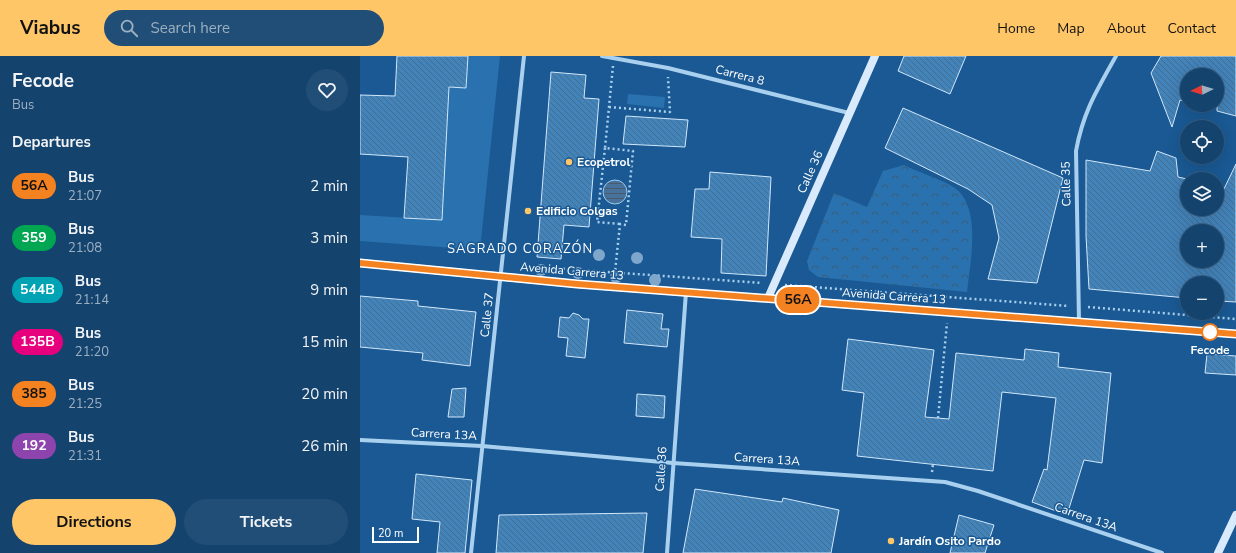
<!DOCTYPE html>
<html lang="en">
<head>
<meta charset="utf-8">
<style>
	body { margin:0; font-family:"Nunito Sans",sans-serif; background:#214e76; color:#f1f3f6; height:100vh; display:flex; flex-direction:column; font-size:15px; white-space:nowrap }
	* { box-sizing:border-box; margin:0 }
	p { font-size:13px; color:#9db0c2 }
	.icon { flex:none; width:22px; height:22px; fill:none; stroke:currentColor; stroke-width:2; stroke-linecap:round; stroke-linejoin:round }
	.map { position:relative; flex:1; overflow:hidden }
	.panel { display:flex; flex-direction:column; background:#14436e; width:360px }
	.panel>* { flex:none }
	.badge { padding:0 8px; border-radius:13px; font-size:14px; line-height:26px }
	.needle { width:26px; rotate:265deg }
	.controls { position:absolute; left:820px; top:12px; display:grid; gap:8px }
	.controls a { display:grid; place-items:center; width:44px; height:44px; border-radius:50%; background:#14436e; box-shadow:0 4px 16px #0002,0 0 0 1px #335c81; font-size:20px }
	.scale { position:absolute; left:12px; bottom:10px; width:47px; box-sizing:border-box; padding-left:4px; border:2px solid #fff; border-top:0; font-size:11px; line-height:14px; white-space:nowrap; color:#fff; -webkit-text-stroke:3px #1a5993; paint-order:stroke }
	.map>.badge { position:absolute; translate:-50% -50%; box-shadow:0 0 0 2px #fff }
	h2 { padding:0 12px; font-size:15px; line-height:36px }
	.round { display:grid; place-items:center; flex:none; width:42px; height:42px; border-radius:21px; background:#214e76 }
	.overview { display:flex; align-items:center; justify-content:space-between; height:68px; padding:0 12px }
	h1 { font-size:19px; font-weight:700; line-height:30px }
	.button { display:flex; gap:8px; margin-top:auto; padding:8px 12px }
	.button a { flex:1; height:46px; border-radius:24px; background:#ffc668; color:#111; font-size:16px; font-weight:700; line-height:46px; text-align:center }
	.button a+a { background:#214e76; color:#f1f3f6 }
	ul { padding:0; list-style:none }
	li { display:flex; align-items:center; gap:12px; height:52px; padding:0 12px }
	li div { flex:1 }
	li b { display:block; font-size:15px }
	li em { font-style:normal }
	li .badge { min-width:44px; font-weight:700; text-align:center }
	header { display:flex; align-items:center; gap:24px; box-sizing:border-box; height:56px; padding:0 20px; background:#ffc668; color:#111 }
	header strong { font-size:19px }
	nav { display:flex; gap:22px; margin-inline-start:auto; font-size:14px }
	.search { width:280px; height:36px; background:#214e76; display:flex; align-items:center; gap:10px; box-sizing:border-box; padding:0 14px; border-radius:22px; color:#9db0c2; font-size:15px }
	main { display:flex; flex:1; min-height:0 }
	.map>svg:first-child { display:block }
</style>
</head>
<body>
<header>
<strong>Viabus</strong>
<div class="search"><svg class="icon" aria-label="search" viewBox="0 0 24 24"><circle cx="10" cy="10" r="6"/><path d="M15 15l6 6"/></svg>Search here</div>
<nav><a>Home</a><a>Map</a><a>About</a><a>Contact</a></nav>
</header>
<main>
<section class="panel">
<div class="overview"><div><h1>Fecode</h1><p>Bus</p></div><a class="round"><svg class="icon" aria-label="heart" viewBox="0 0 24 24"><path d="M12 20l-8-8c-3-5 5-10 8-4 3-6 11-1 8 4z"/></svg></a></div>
<h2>Departures</h2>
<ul>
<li><span class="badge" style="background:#f58220;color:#111">56A</span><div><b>Bus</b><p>21:07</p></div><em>2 min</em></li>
<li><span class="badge" style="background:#00a651;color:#fff">359</span><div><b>Bus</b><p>21:08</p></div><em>3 min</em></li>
<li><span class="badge" style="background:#00a3b4;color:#fff">544B</span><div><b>Bus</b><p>21:14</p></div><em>9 min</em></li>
<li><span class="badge" style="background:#e6007e;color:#fff">135B</span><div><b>Bus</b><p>21:20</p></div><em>15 min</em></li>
<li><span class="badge" style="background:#f58220;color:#111">385</span><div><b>Bus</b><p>21:25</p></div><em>20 min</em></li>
<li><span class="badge" style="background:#8e44ad;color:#fff">192</span><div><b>Bus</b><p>21:31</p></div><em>26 min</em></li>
</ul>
<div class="button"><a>Directions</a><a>Tickets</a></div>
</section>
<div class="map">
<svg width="876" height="497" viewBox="0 0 876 497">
	<defs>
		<pattern id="park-crowns" width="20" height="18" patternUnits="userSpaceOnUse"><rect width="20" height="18" fill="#2972af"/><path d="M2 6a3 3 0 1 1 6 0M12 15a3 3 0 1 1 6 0" fill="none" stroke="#3c5d79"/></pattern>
		<pattern id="water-rules" width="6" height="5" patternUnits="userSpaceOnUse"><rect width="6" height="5" fill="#46729c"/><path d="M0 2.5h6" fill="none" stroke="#4a5b6c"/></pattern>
		<pattern id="building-back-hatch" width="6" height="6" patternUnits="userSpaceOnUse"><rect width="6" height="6" fill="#4283ba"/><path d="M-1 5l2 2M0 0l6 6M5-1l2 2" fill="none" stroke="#466d8e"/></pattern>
	</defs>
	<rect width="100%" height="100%" fill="#1a5993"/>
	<g fill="#2972af">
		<polygon points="108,0 140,0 120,194 0,185 0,159 82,164 88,46 76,31 106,32"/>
		<polygon points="268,38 305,41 304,52 267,48"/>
	</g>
	<path fill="url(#park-crowns)" d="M 544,109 C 558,116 583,124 595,132 C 622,152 610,207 607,236 L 458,221 L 449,214 L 447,205 L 474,137 L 507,151 L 523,115 Z"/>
	<circle fill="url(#water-rules)" stroke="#9dccf2" cx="255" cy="136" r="12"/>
	<g fill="url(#building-back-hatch)" stroke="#d1e7fb" fill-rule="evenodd">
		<polygon points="37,0 108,0 106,32 89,31 82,164 44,162 48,101 0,98 0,39 35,40"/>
		<polygon points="544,0 606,0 590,38 538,15"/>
		<polygon points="801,0 876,0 876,60 857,55 857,19 827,19 827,46 820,44 812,71 791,17"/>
		<polygon points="191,16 226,19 224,42 239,43 229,171 204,169 201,203 177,201"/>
		<polygon points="543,52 703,122 677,227 628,223 639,182 632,149 608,133 525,92"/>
		<polygon points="266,60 328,64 325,91 263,88"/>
		<path d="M 797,95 L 816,102 L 818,121 L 827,123 L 827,153 L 857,153 L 857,136 L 862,137 L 876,108 L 876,246 L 857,245 L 857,227 L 827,227 L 827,242 L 729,233 L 726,180 L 726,104 L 790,115 ZM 827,175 L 857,175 L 857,205 L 827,205 Z"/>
		<polygon points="350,116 411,121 406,220 361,217 362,183 331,181 335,133 349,133"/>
		<polygon points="0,240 58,245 58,250 116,256 110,310 62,304 63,297 0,291"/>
		<polygon points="267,254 303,258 301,273 309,273 307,291 264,287"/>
		<polygon points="213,257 219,259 223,263 229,263 225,302 206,300 208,282 198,281 200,261 209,262"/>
		<polygon points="488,283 574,294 565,361 589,363 596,297 664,304 665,293 699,297 698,311 751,317 742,407 724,404 707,459 672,446 684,413 687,414 696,342 642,336 633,415 497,400 504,337 482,334"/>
		<polygon points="847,298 876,300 876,319 845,317"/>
		<polygon points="106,332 104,361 88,361 92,333"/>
		<polygon points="277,338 305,340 304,362 276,360"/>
		<polygon points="56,418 112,424 105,497 77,497 80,466 52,463"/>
		<polygon points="335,433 422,446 423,442 479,454 471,497 323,497"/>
		<polygon points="287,457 283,497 136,497 139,459"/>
		<polygon points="599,459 634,469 625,497 590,497"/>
	</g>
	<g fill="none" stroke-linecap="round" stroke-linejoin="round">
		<g stroke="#aad0ef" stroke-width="2.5" stroke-dasharray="2 3" stroke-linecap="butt">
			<polyline points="253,10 245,92 273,95 266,169 260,168 255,216"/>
			<polyline points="249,51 310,56 308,21"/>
			<polyline points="245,92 237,166 260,168"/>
			<polyline points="178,211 402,227"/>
			<polyline points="425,229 709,250"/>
			<polyline points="728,251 876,263"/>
			<polyline points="578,362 587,267"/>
			<polyline points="572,416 573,408"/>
		</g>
		<g stroke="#aad0ef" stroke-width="4">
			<polyline points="242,0 308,12 489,57"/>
			<path d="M 719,265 L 716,95 C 723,56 737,34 756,0"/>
			<polyline points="0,384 122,390 313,407 585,426 618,435 802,497"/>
			<polyline points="111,497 164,0"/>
			<polyline points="307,497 326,236"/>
		</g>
		<g stroke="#d8eafb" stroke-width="8">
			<polyline points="0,207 217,228 876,278"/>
			<polyline points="408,242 515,0"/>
			<polyline points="858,497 876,459"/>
		</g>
	</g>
	<g fill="#7fa7cc">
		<circle cx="239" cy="199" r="6"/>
		<circle cx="277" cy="202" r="6"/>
		<circle cx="181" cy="214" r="6"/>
		<circle cx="218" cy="217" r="6"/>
		<circle cx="256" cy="221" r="6"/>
		<circle cx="295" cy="224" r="6"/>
	</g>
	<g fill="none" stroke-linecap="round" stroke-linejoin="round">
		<g stroke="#fff" stroke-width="9">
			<polyline id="line" points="0,207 217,228 876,278"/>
		</g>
		<use href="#line" stroke="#f58220" stroke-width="6"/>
	</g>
	<g fill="#ffc668" stroke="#1a5993" stroke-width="1.5">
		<circle cx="209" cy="106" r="4"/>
		<circle cx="168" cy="155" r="4"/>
		<circle cx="531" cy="485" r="4"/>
	</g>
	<circle fill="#fff" stroke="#f58220" stroke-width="2" cx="850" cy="276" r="8"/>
	<g text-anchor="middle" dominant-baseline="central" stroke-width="3" stroke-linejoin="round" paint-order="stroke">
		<g font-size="12" fill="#fff" stroke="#1a5993">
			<text transform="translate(380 19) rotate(14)">Carrera 8</text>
			<text transform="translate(450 116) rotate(-66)">Calle 36</text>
			<text transform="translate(706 128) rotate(-91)">Calle 35</text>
			<text transform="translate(212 215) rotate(5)">Avenida Carrera 13</text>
			<text transform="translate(534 240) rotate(4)">Avenida Carrera 13</text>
			<text transform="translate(127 259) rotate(-84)">Calle 37</text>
			<text transform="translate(84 378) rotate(3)">Carrera 13A</text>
			<text transform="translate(407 403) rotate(4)">Carrera 13A</text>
			<text transform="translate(301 413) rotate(-86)">Calle 36</text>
			<text transform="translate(726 461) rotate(19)">Carrera 13A</text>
		</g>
		<g font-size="12" font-weight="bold" fill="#fff" stroke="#1a5993" text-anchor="start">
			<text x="217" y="106">Ecopetrol</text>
			<text x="176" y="155">Edificio Colgas</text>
			<text x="539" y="485">Jardín Osito Pardo</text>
		</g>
		<g font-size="12" font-weight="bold" fill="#fff" stroke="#1a5993">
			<text x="850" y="294">Fecode</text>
		</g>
		<g font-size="13" letter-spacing="1" fill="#fff" stroke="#1a5993">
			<text x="160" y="193">SAGRADO CORAZÓN</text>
		</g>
	</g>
</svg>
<div class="controls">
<a><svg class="needle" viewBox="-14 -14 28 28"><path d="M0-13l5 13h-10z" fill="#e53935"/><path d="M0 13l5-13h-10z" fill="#9db0c2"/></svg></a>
<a><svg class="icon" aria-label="locate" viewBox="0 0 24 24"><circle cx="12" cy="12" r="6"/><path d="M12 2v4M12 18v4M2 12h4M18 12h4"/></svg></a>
<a><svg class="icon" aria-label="layers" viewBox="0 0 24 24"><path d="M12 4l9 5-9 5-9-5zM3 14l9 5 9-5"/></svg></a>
<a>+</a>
<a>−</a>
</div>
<div class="scale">20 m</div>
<b class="badge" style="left:438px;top:244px;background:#f58220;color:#111">56A</b>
</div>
</main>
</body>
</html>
